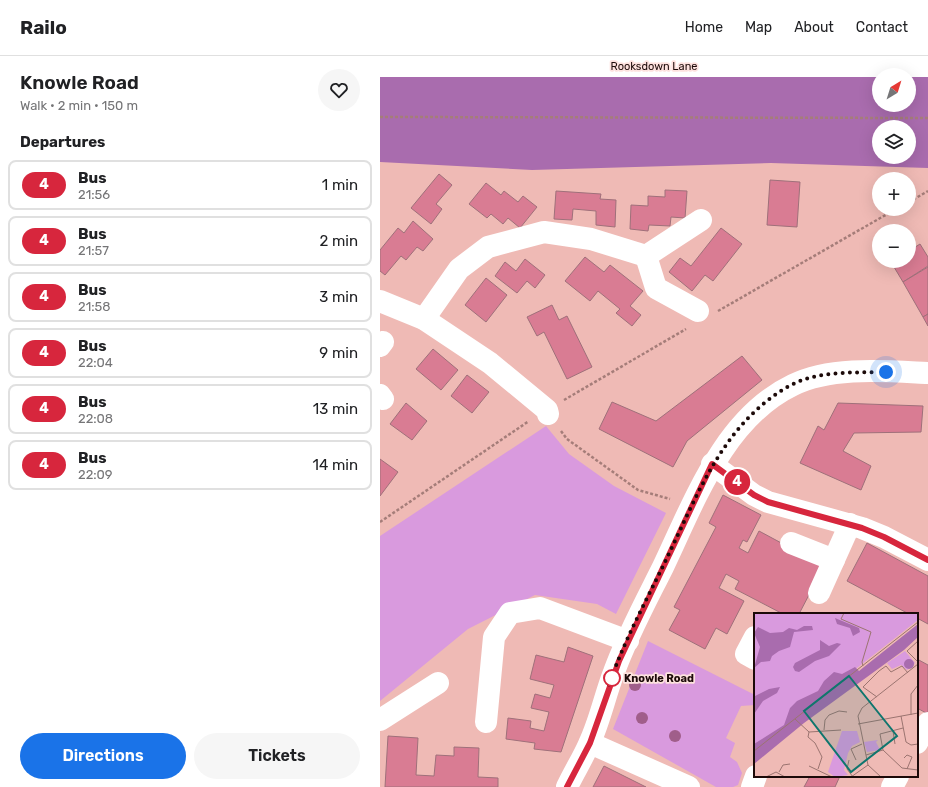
<!DOCTYPE html>
<html lang="en">
<head>
<meta charset="utf-8">
<style>
	body { margin:0; font-family:Rubik,sans-serif; background:#f6f6f6; color:#202124; height:100vh; display:flex; flex-direction:column; font-size:15px; white-space:nowrap }
	* { box-sizing:border-box; margin:0 }
	p { font-size:13px; color:#757577 }
	.icon { flex:none; width:22px; height:22px; fill:none; stroke:currentColor; stroke-width:2; stroke-linecap:round; stroke-linejoin:round }
	.map { position:relative; flex:1; overflow:hidden }
	.details { display:flex; flex-direction:column; background:#fff; width:380px }
	.details>* { flex:none }
	.badge { padding:0 8px; border-radius:13px; font-size:14px; line-height:26px }
	.needle { width:26px; rotate:38deg }
	.tools { position:absolute; left:492px; top:12px; display:grid; gap:8px }
	.tools a { display:grid; place-items:center; width:44px; height:44px; border-radius:50%; background:#fff; box-shadow:0 4px 16px #0002; font-size:20px }
	.you { position:absolute; width:20px; height:20px; margin:-10px; border:3px solid #fff; border-radius:50%; background:#1a73e8; box-shadow:0 0 0 6px #1a73e833 }
	.map>.badge { position:absolute; translate:-50% -50%; box-shadow:0 0 0 2px #fff }
	h2 { padding:0 20px; font-size:15px; line-height:36px }
	.round { display:grid; place-items:center; flex:none; width:42px; height:42px; border-radius:21px; background:#f6f6f6 }
	.summary { display:flex; align-items:center; justify-content:space-between; height:68px; padding:0 20px }
	h1 { font-size:19px; font-weight:600; line-height:30px }
	.primary-button { display:flex; gap:8px; margin-top:auto; padding:8px 20px }
	.primary-button a { flex:1; height:46px; border-radius:24px; background:#1a73e8; color:#fff; font-size:16px; font-weight:600; line-height:46px; text-align:center }
	.primary-button a+a { background:#f6f6f6; color:#202124 }
	ul { padding:0; list-style:none }
	li { display:flex; align-items:center; gap:12px; height:50px; margin:0 8px 6px; padding:0 12px; border:2px solid #e0e0e0; border-radius:8px }
	li div { flex:1 }
	li b { display:block; font-size:15px }
	li em { font-style:normal }
	li .badge { min-width:44px; font-weight:700; text-align:center }
	header { display:flex; align-items:center; gap:24px; box-sizing:border-box; height:56px; padding:0 20px; background:#fff; border-bottom:1px solid #e0e0e0 }
	header strong { font-size:19px }
	nav { display:flex; gap:22px; margin-inline-start:auto; font-size:14px }
	main { display:flex; flex:1; min-height:0 }
	.map>svg:first-child { display:block }
</style>
</head>
<body>
<header>
<strong>Railo</strong>
<nav><a>Home</a><a>Map</a><a>About</a><a>Contact</a></nav>
</header>
<main>
<section class="details">
<div class="summary"><div><h1>Knowle Road</h1><p>Walk · 2 min · 150 m</p></div><a class="round"><svg class="icon" aria-label="heart" viewBox="0 0 24 24"><path d="M12 20l-8-8c-3-5 5-10 8-4 3-6 11-1 8 4z"/></svg></a></div>
<h2>Departures</h2>
<ul>
<li><span class="badge" style="background:#d7263d;color:#fff">4</span><div><b>Bus</b><p>21:56</p></div><em>1 min</em></li>
<li><span class="badge" style="background:#d7263d;color:#fff">4</span><div><b>Bus</b><p>21:57</p></div><em>2 min</em></li>
<li><span class="badge" style="background:#d7263d;color:#fff">4</span><div><b>Bus</b><p>21:58</p></div><em>3 min</em></li>
<li><span class="badge" style="background:#d7263d;color:#fff">4</span><div><b>Bus</b><p>22:04</p></div><em>9 min</em></li>
<li><span class="badge" style="background:#d7263d;color:#fff">4</span><div><b>Bus</b><p>22:08</p></div><em>13 min</em></li>
<li><span class="badge" style="background:#d7263d;color:#fff">4</span><div><b>Bus</b><p>22:09</p></div><em>14 min</em></li>
</ul>
<div class="primary-button"><a>Directions</a><a>Tickets</a></div>
</section>
<div class="map">
<svg width="548" height="731" viewBox="0 0 548 731">
	<rect width="100%" height="100%" fill="#efbab5"/>
	<g fill="#d99ade">
		<polygon points="166,370 189,398 234,430 286,457 236,558 217,548 155,539 88,573 0,645 0,480"/>
		<polygon points="268,585 375,639 375,649 361,650 346,682 355,687 350,701 357,706 362,717 358,729 353,731 336,731 233,673"/>
	</g>
	<path fill="#a96cae" fill-rule="evenodd" d="M 0,0 L 548,0 L 548,112 L 391,107 L 152,114 L 0,106 ZM 499,19 L 529,19 L 529,49 L 499,49 ZM 499,71 L 529,71 L 529,101 L 499,101 Z"/>
	<g fill="#d97c93" stroke="#9f707a">
		<polygon points="59,118 72,129 56,148 62,153 51,168 31,152"/>
		<polygon points="390,124 420,126 417,171 387,169"/>
		<polygon points="106,127 121,139 124,135 138,146 143,140 157,151 140,172 128,162 123,168 111,158 107,162 89,148"/>
		<polygon points="285,134 307,135 305,162 291,161 290,170 269,169 268,175 250,173 251,149 268,150 268,140 285,141"/>
		<polygon points="176,135 221,138 220,143 236,144 235,171 216,169 216,155 193,153 192,164 174,163"/>
		<polygon points="33,165 53,183 43,195 37,191 26,204 21,200 5,219 0,215 0,194 18,172 24,177"/>
		<polygon points="341,172 362,188 333,225 325,219 312,235 289,216 300,202 311,210"/>
		<polygon points="540,188 548,201 548,210 523,226 511,206 529,205 529,195"/>
		<polygon points="205,201 224,216 230,209 263,235 250,250 261,259 252,270 236,257 240,253 218,235 210,245 185,225"/>
		<polygon points="145,203 165,219 155,232 147,225 137,237 115,220 125,206 136,215"/>
		<polygon points="548,211 548,258 543,261 523,226"/>
		<polygon points="106,222 127,239 106,266 85,249"/>
		<polygon points="172,249 179,264 187,260 212,311 187,323 164,276 157,280 147,261"/>
		<polygon points="548,258 548,270 543,261"/>
		<polygon points="53,293 78,314 61,334 36,313"/>
		<polygon points="362,300 382,324 307,385 293,411 219,373 232,346 276,365"/>
		<polygon points="87,319 109,336 92,357 71,340"/>
		<polygon points="26,347 47,365 32,384 10,368"/>
		<polygon points="458,347 543,350 541,376 474,377 463,395 491,410 481,434 420,407 438,370 444,374"/>
		<polygon points="0,403 18,416 0,440"/>
		<polygon points="343,439 381,459 367,486 363,484 359,492 368,497 379,475 444,510 419,558 403,558 355,533 359,525 346,518 339,532 364,545 347,578 336,572 325,593 289,574 300,554 294,551 336,471 329,467"/>
		<polygon points="487,487 548,520 548,568 537,562 537,558 529,558 467,525"/>
		<polygon points="188,591 213,600 181,696 154,693 155,687 126,683 128,662 151,665 150,672 164,675 169,656 151,652 155,638 170,642 174,629 150,623 156,599 184,606"/>
		<polygon points="537,603 548,609 548,658 537,652"/>
		<polygon points="8,680 38,682 36,719 54,720 56,699 74,700 74,691 99,692 98,721 118,722 118,731 5,731"/>
		<polygon points="224,710 266,731 213,731"/>
		<polygon points="430,720 460,720 455,731 424,731"/>
	</g>
	<g fill="none" stroke-linecap="round" stroke-linejoin="round">
		<g stroke="#a57d79" stroke-width="2.5" stroke-dasharray="3 2" stroke-linecap="butt">
			<polyline points="0,61 548,62"/>
			<polyline points="529,146 548,135"/>
			<polyline points="338,255 516,153"/>
			<polyline points="184,344 306,273"/>
			<polyline points="181,375 187,383 258,434 290,443"/>
			<polyline points="0,466 149,365"/>
		</g>
		<g stroke="#fff" stroke-width="22">
			<polyline points="0,10 548,10"/>
			<polyline points="266,200 276,232 318,255"/>
			<polyline points="266,200 321,164"/>
			<polyline points="0,245 44,263 110,307 167,354 168,358"/>
			<polyline points="44,263 79,213 108,191 164,176 211,183 266,200"/>
			<polyline points="0,290 3,286"/>
			<polyline points="0,339 3,343"/>
			<polyline points="332,408 374,439 388,446 482,472 504,481 548,504"/>
			<polyline points="411,487 454,504"/>
			<polyline points="439,537 470,468"/>
			<polyline points="375,581 366,598 375,603"/>
			<polyline points="0,664 58,627"/>
			<polyline points="106,666 114,581 130,557 160,552 248,585"/>
			<polyline points="210,687 309,731"/>
			<polyline points="537,687 548,667"/>
			<path d="M 187,731 C 194,716 203,702 209,688 C 220,665 225,639 234,616 C 247,580 266,545 283,511 C 314,446 344,362 413,329 C 451,310 506,315 548,317"/>
			<polyline points="372,731 376,720"/>
			<polyline points="512,731 518,720"/>
		</g>
	</g>
	<g fill="#a05e8a">
		<circle cx="255" cy="629" r="6"/>
		<circle cx="262" cy="662" r="6"/>
		<circle cx="295" cy="680" r="6"/>
	</g>
	<g fill="none" stroke-linecap="round" stroke-linejoin="round">
		<g stroke="#fff" stroke-width="9">
			<polyline id="line" points="187,731 210,687 239,605 332,408 374,439 388,446 482,472 504,481 548,504"/>
		</g>
		<use href="#line" stroke="#d7263d" stroke-width="6"/>
		<path stroke="#1c0a09" stroke-width="4" stroke-dasharray="0 7.2" d="M 232,622 L 229,629 C 243,587 265,547 284,508 C 317,441 342,367 411,329 C 440,314 475,317 506,316"/>
	</g>
	<circle fill="#fff" stroke="#d7263d" stroke-width="2" cx="232" cy="622" r="8"/>
	<g text-anchor="middle" dominant-baseline="central" stroke-width="3.5" stroke-linejoin="round" paint-order="stroke">
		<g font-size="11" fill="#1c0a09" stroke="#fee2df">
			<text x="274" y="10">Rooksdown Lane</text>
		</g>
		<g font-size="11" font-weight="bold" fill="#1c0a09" stroke="#fee2df" text-anchor="start">
			<text x="244" y="622">Knowle Road</text>
		</g>
	</g>
	<g transform="translate(374 557)">
		<rect width="164" height="164" fill="#efbab5"/>
		<path d="M 0,0 L 164,0 L 164,7 L 0,136 ZM 151,38 L 161,50 L 153,57 L 147,52 L 138,56 L 133,50 ZM 88,118 L 103,118 L 106,129 L 98,133 L 94,140 L 90,157 L 94,162 L 81,164 L 74,159 ZM 124,127 L 122,129 L 126,137 L 113,139 L 110,129 Z" fill="#d99ade"/>
		<path d="M 81,5 L 105,15 L 106,19 L 99,23 L 96,15 L 83,11 ZM 164,11 L 164,24 L 150,37 L 50,110 L 0,151 L 0,131 L 30,112 L 36,95 L 43,88 L 64,78 L 70,68 L 80,59 L 88,61 L 101,54 L 105,58 ZM 50,13 L 58,13 L 59,17 L 40,19 L 36,34 L 25,38 L 18,43 L 16,48 L 7,49 L 0,55 L 6,34 L 0,20 L 4,14 L 16,20 L 29,19 L 35,15 L 43,17 ZM 66,27 L 75,33 L 83,30 L 87,31 L 75,43 L 61,48 L 45,59 L 41,58 L 39,54 L 41,50 L 66,37 ZM150 51a5 5 0 1 1 10 0a5 5 0 1 1-10 0ZM 26,74 L 23,80 L 9,88 L 0,101 L 1,83 L 15,76 Z" fill="#a96cae"/>
		<path fill="none" stroke="#9b7470" stroke-width="1" d="M 90,0 L 87,6 L 117,19 L 108,49 L 109,53M 164,28 L 153,38 L 164,49M 123,84 L 109,74 L 125,58 L 132,53 L 137,59 L 148,53 L 154,60M 157,102 L 157,81 L 164,72M 147,103 L 152,129 L 157,132 L 164,131M 41,106 L 55,119 L 87,117M 104,111 L 164,100M 149,115 L 126,121 L 129,137 L 148,155 L 164,157M 70,117 L 71,107 L 75,102 L 85,98 L 93,99M 139,118 L 141,131M 55,119 L 54,124 L 61,130 L 68,144 L 64,156M 0,138 L 164,9M 112,142 L 129,137M 150,145 L 153,142 L 158,144 L 153,156M 95,147 L 93,156 L 99,164M 102,147 L 97,136 L 108,131M 55,153 L 78,164M 25,159 L 29,152 L 36,151M 12,164 L 22,159 L 31,164M 97,164 L 114,152M 127,164 L 114,152 L 104,103 L 108,95 L 164,51"/>
		<path fill="#0f766e" fill-opacity="0.15" stroke="#0f766e" stroke-width="2" d="M 95,63 L 143,123 L 97,159 L 50,98 Z"/>
		<rect width="164" height="164" fill="none" stroke="#1c0a09" stroke-width="2"/>
	</g>
</svg>
<div class="tools">
<a><svg class="needle" viewBox="-14 -14 28 28"><path d="M0-13l5 13h-10z" fill="#e53935"/><path d="M0 13l5-13h-10z" fill="#757577"/></svg></a>
<a><svg class="icon" aria-label="layers" viewBox="0 0 24 24"><path d="M12 4l9 5-9 5-9-5zM3 14l9 5 9-5"/></svg></a>
<a>+</a>
<a>−</a>
</div>
<div class="you" style="left:506px;top:316px"></div>
<b class="badge" style="left:357px;top:426px;background:#d7263d;color:#fff">4</b>
</div>
</main>
</body>
</html>
